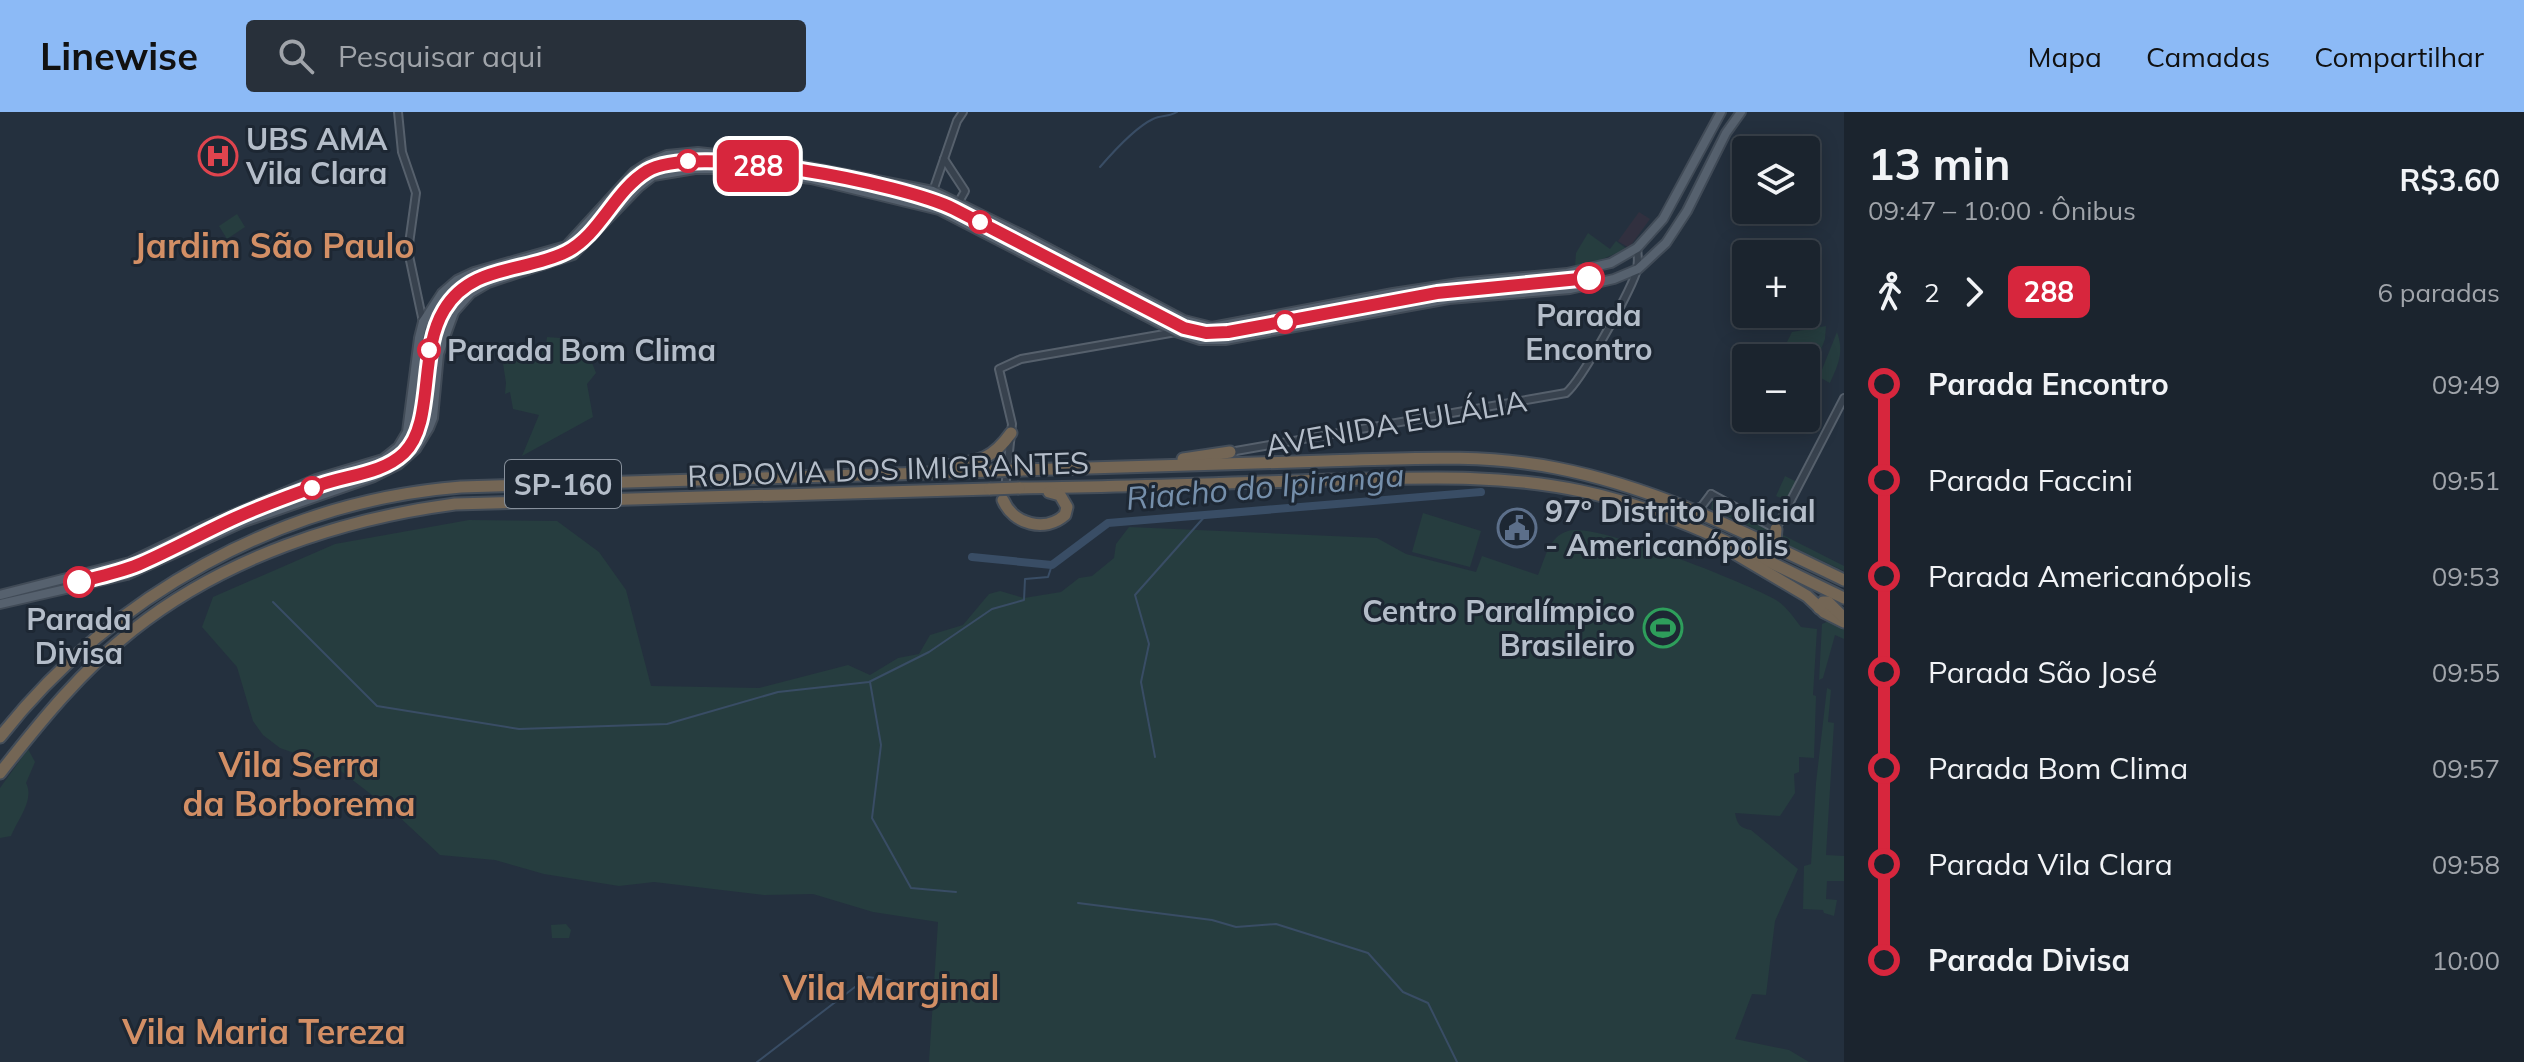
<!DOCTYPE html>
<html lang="pt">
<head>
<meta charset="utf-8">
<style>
	body { margin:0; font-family:Mulish,sans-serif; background:#28303a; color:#f1f3f6; height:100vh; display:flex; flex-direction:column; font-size:30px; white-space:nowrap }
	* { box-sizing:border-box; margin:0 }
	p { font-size:26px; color:#a0a4aa }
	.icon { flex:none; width:44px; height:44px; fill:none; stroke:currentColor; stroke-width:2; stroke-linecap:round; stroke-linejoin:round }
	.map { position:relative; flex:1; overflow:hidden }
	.details { display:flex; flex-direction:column; background:#1b242e; width:680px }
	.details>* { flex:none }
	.badge { padding:0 16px; border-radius:12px; font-size:28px; line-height:52px }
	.fabs { position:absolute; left:1732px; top:24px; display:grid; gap:16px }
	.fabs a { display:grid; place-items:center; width:88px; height:88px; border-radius:8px; background:#1b242e; box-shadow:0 4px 20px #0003,0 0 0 2px #39414a; font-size:40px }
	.map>.badge { position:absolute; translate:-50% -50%; box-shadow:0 0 0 4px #fff }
	.legs { display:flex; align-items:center; gap:12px; height:88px; padding:0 24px; font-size:26px }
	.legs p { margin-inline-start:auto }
	.overview { display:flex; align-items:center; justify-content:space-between; height:136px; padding:0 24px }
	h1 { font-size:44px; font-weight:700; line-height:60px }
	ul { padding:0 24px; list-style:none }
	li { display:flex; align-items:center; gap:28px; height:96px; font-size:30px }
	li i { display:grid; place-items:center; width:12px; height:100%; margin:0 10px; background:currentColor }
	li i::after { content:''; width:20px; height:20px; margin:-10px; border:6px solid; border-radius:50%; background:#1b242e }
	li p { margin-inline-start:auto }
	li:first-child i { background:linear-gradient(#0000 50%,currentColor 0) }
	li:last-child i { background:linear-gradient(currentColor 50%,#0000 0) }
	header { display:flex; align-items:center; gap:48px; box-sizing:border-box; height:112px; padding:0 40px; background:#8cbaf6; color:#111 }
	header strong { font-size:38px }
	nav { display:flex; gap:44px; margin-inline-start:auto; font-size:28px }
	.search { width:560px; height:72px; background:#28303a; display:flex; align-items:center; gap:20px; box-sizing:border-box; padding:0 28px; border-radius:8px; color:#a0a4aa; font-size:30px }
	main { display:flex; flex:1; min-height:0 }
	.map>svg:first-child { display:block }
</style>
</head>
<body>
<header>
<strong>Linewise</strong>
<div class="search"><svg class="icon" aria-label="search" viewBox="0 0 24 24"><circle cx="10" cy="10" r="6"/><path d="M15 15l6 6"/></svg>Pesquisar aqui</div>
<nav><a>Mapa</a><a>Camadas</a><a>Compartilhar</a></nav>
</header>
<main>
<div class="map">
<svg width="1844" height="950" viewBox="0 0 1844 950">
	<rect width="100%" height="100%" fill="#24303e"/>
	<polygon fill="#31303f" points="1639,100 1650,107 1629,136 1618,129"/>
	<g fill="#263d3f">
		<polygon points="237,102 245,115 227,127 219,114"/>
		<polygon points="1588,121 1610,137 1616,129 1627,137 1600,148 1575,154 1576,141"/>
		<polygon points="1826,214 1825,227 1812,261 1806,258 1806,246 1780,244 1792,220"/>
		<path d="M 1837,220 C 1844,240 1839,251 1830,271 L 1819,265 Z"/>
		<polygon points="547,225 573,227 589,243 596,261 587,272 593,305 522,344 539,303 513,297 510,280 505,282 506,271 502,245 534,244 545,238"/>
		<polygon points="1785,364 1797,370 1788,389 1776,384"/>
		<polygon points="1713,386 1769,416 1772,418 1770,424 1711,397"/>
		<polygon points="1423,401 1481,419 1470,455 1412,440"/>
		<path d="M 469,408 L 557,409 L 599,440 L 626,478 L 651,574 L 759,576 L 848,553 L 870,563 L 898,546 L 919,542 L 930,523 L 963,513 L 989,482 L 1000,479 L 1024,486 L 1061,480 L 1079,466 L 1092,464 L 1114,446 L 1116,432 L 1129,415 L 1377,426 L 1406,442 L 1476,460 L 1482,444 L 1538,463 C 1545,447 1549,424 1568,419 C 1595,410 1746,471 1776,488 C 1786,494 1794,506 1801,515 L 1817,517 L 1813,583 L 1816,584 L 1814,646 L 1799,645 L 1799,660 L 1794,662 L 1795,681 L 1780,704 L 1735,701 C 1737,712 1740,716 1751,718 L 1798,757 L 1775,809 L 1766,883 L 1752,882 L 1735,927 L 1789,938 L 1809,950 L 929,950 L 938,810 L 873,800 L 813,782 L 764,783 L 654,770 L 619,774 L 544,762 L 495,748 L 440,743 L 394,700 L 337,656 L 280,636 L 263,623 L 253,609 L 237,555 L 202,515 L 213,485 L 335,432 Z"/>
		<polygon points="1781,422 1844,454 1844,459 1779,429"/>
		<polygon points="1829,509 1844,514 1844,527 1835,523 1823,566 1819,568 1822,512"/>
		<polygon points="1827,576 1831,578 1828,610 1834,611 1826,743 1844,744 1844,769 1827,769 1826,787 1837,788 1834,804 1824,801 1823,798 1803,797 1804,754 1811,752 1816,671"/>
		<path d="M 28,637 L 35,650 L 26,671 C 35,688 17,708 11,724 L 0,726 L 0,676 Z"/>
		<polygon points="566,812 571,818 569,826 552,826 551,813"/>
	</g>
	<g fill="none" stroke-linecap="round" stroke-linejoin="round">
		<g stroke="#394d65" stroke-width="2">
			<path d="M 1100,55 C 1113,40 1136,15 1153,7 C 1161,3 1169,5 1177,0"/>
			<polyline points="273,490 377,594 519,617 667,612 778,580 869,570 929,540 992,497 1024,488 1025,467 1048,465 1052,453"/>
			<polyline points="870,570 881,633 872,706 911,776 956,780"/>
			<polyline points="1155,645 1141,570 1149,532 1135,483 1206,403"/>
			<polyline points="1078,791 1212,808 1236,815 1276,812 1368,841 1403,880 1428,891 1457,950"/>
			<polyline points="757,950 868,865 936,874"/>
		</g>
		<polyline stroke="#394d65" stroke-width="8" points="972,445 1052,453 1108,411 1481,380"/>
		<g stroke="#56606c" stroke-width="10">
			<g id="minor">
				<polyline points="398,0 402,40 416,81 408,139 423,210"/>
				<polyline points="944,47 965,79 951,104"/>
				<polyline points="933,79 957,9 963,0"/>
				<path d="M 1230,340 L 1566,281 C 1582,268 1628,183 1636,161 C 1639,153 1638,144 1637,136"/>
				<polyline points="1005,377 1012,312 999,257 1021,247 1176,220"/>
				<polyline points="1711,382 1776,417 1844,286"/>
				<polyline points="1695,397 1702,394 1711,382"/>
			</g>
		</g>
		<g stroke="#414b57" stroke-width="12">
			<g id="major">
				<polyline points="455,199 471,181 488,171 573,143 639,75 653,64 695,57 730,57 811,67 939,98 1176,220 1200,228 1225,228 1449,187 1570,177 1614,167 1638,157 1666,131 1687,99 1726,21 1741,0"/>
				<polyline points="423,210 436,214 449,211"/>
				<polyline points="0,483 130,450 205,414 316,367 383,347 398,335 407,320 419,226 423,210 442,181 457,168 474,160 566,134 634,60 648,51 667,43 698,40 779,49 933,79 1025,124 1184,208 1212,215 1393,181 1459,171 1567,161 1611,151 1637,136 1663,107 1721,0"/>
				<polyline points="0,492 127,463 244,410 374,365 398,353 416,337 429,316 433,306 439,242 456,195"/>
			</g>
		</g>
		<g stroke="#434d59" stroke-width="15">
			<g id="highway">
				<polyline points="1183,347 1230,340"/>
				<path d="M 940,355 C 974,349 989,352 1011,321"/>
				<path d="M 1021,358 C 1123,355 1224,352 1325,349 C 1402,347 1480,341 1556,356 C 1659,376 1750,423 1844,468"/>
				<path d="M 1019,376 C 1122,375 1225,371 1328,368 C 1415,366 1495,361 1581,379 C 1673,398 1760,446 1844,486"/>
				<path d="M 1003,388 C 1013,412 1045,421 1065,403 L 1067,395 L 1060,383 L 1049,380"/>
				<polyline points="1776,417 1775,429 1781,439"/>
				<polyline points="1736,442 1807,484 1824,500 1844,510"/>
				<polyline points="1819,496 1823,490 1828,490 1844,506"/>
				<path d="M 0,625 C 112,483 281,389 461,375 L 993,359"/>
				<path d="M 0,661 C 40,610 82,558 133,518 C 224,446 341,407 455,392 L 990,377"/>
			</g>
		</g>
		<use href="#minor" stroke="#38424e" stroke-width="6"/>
		<use href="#major" stroke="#56616e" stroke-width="8"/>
		<use href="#highway" stroke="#746655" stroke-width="11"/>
		<g stroke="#434d59" stroke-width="15" stroke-linecap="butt">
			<g id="highway-bridge">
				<polyline points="993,359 1021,358"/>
				<polyline points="990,377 1019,376"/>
			</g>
		</g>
		<use href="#highway-bridge" stroke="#746655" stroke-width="11"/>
	</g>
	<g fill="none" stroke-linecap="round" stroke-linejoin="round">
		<g stroke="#fff" stroke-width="18">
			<path id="line-1" d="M 79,470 C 100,464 122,460 142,451 C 174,437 204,420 235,406 C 262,394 291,383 320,373 C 347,363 382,362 404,341 C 435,311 418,241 444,198 C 471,152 524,161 566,140 C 600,123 614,79 647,59 C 694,30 904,72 954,97 L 1184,216 L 1206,221 L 1228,220 L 1437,181 L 1589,166"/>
		</g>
		<use href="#line-1" stroke="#d7263d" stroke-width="12"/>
	</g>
	<defs>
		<g id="hospital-ring" transform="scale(2)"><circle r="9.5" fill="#1d2733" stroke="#e0444e" stroke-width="1.5"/><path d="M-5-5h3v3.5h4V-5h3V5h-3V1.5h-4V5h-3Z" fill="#e0444e"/></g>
		<g id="civic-ring" transform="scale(2)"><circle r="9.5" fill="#1d2733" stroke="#5c6f8a" stroke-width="1.5"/><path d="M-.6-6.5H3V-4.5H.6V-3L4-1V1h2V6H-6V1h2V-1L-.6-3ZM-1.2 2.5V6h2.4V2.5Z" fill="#5c6f8a"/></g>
		<g id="stadium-ring" transform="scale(2)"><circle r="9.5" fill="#1d2733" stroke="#2e9e5b" stroke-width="1.5"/><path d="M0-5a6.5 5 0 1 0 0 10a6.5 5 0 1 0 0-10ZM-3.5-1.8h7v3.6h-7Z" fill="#2e9e5b"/></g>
	</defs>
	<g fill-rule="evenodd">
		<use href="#hospital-ring" x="218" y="44"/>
		<use href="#civic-ring" x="1517" y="416"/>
		<use href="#stadium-ring" x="1663" y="516"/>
	</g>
	<g fill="#fff" stroke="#d7263d" stroke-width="4">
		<circle cx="688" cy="49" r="10"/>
		<circle cx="980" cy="110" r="10"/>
		<circle cx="1589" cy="166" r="14"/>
		<circle cx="1285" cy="210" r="10"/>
		<circle cx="429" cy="238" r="10"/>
		<circle cx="312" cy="376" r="10"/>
		<circle cx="79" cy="470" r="14"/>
	</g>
	<g text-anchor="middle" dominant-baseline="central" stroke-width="6" stroke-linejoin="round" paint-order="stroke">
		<rect fill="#1d2733" stroke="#87909c" stroke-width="2" x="505" y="348" width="116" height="48" rx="6"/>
		<g font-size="28" font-weight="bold" fill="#b4bdc9">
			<text x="563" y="372">SP-160</text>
		</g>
		<g font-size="30" font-weight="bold" fill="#b4bdc9" stroke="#1d2733" text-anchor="start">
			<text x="246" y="27">UBS AMA<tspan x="246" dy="34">Vila Clara</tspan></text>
			<text x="1545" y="399">97º Distrito Policial<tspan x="1545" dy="34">- Americanópolis</tspan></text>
			<text x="1635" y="499" text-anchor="end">Centro Paralímpico<tspan x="1635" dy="34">Brasileiro</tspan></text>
		</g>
		<g font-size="30" font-weight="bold" fill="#b4bdc9" stroke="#1d2733">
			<text x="1589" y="203">Parada<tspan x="1589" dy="34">Encontro</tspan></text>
			<text x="447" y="238" text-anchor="start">Parada Bom Clima</text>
			<text x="79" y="507">Parada<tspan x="79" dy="34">Divisa</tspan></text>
		</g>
		<g font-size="30" fill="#b4bdc9" stroke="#1d2733">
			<text transform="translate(1396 311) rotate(-10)">AVENIDA EULÁLIA</text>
			<text transform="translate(888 357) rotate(-2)">RODOVIA DOS IMIGRANTES</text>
		</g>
		<g font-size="32" font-style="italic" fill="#758fab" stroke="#1d2733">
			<text transform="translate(1265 374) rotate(-5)">Riacho do Ipiranga</text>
		</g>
		<g font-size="34" font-weight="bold" fill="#d38f65" stroke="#1d2733">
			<text x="274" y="133">Jardim São Paulo</text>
			<text x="299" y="652">Vila Serra<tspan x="299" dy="39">da Borborema</tspan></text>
			<text x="891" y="875">Vila Marginal</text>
			<text x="264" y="919">Vila Maria Tereza</text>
		</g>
	</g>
</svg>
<div class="fabs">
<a><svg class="icon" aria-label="layers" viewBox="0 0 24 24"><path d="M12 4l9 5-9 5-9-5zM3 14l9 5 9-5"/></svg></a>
<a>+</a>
<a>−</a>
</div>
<b class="badge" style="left:758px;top:54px;background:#d7263d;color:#fff">288</b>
</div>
<section class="details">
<div class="overview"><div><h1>13 min</h1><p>09:47 – 10:00 · Ônibus</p></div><b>R$3.60</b></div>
<div class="legs"><svg class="icon" aria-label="walk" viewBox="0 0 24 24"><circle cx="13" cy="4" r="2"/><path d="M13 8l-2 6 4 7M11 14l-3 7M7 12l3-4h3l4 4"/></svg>2<svg class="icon" aria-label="forward" viewBox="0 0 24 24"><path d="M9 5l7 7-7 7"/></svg><b class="badge" style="background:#d7263d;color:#fff">288</b><p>6 paradas</p></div>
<ul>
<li><i style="color:#d7263d"></i><b>Parada Encontro</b><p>09:49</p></li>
<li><i style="color:#d7263d"></i><span>Parada Faccini</span><p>09:51</p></li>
<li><i style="color:#d7263d"></i><span>Parada Americanópolis</span><p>09:53</p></li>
<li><i style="color:#d7263d"></i><span>Parada São José</span><p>09:55</p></li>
<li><i style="color:#d7263d"></i><span>Parada Bom Clima</span><p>09:57</p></li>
<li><i style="color:#d7263d"></i><span>Parada Vila Clara</span><p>09:58</p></li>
<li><i style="color:#d7263d"></i><b>Parada Divisa</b><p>10:00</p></li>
</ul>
</section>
</main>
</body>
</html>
